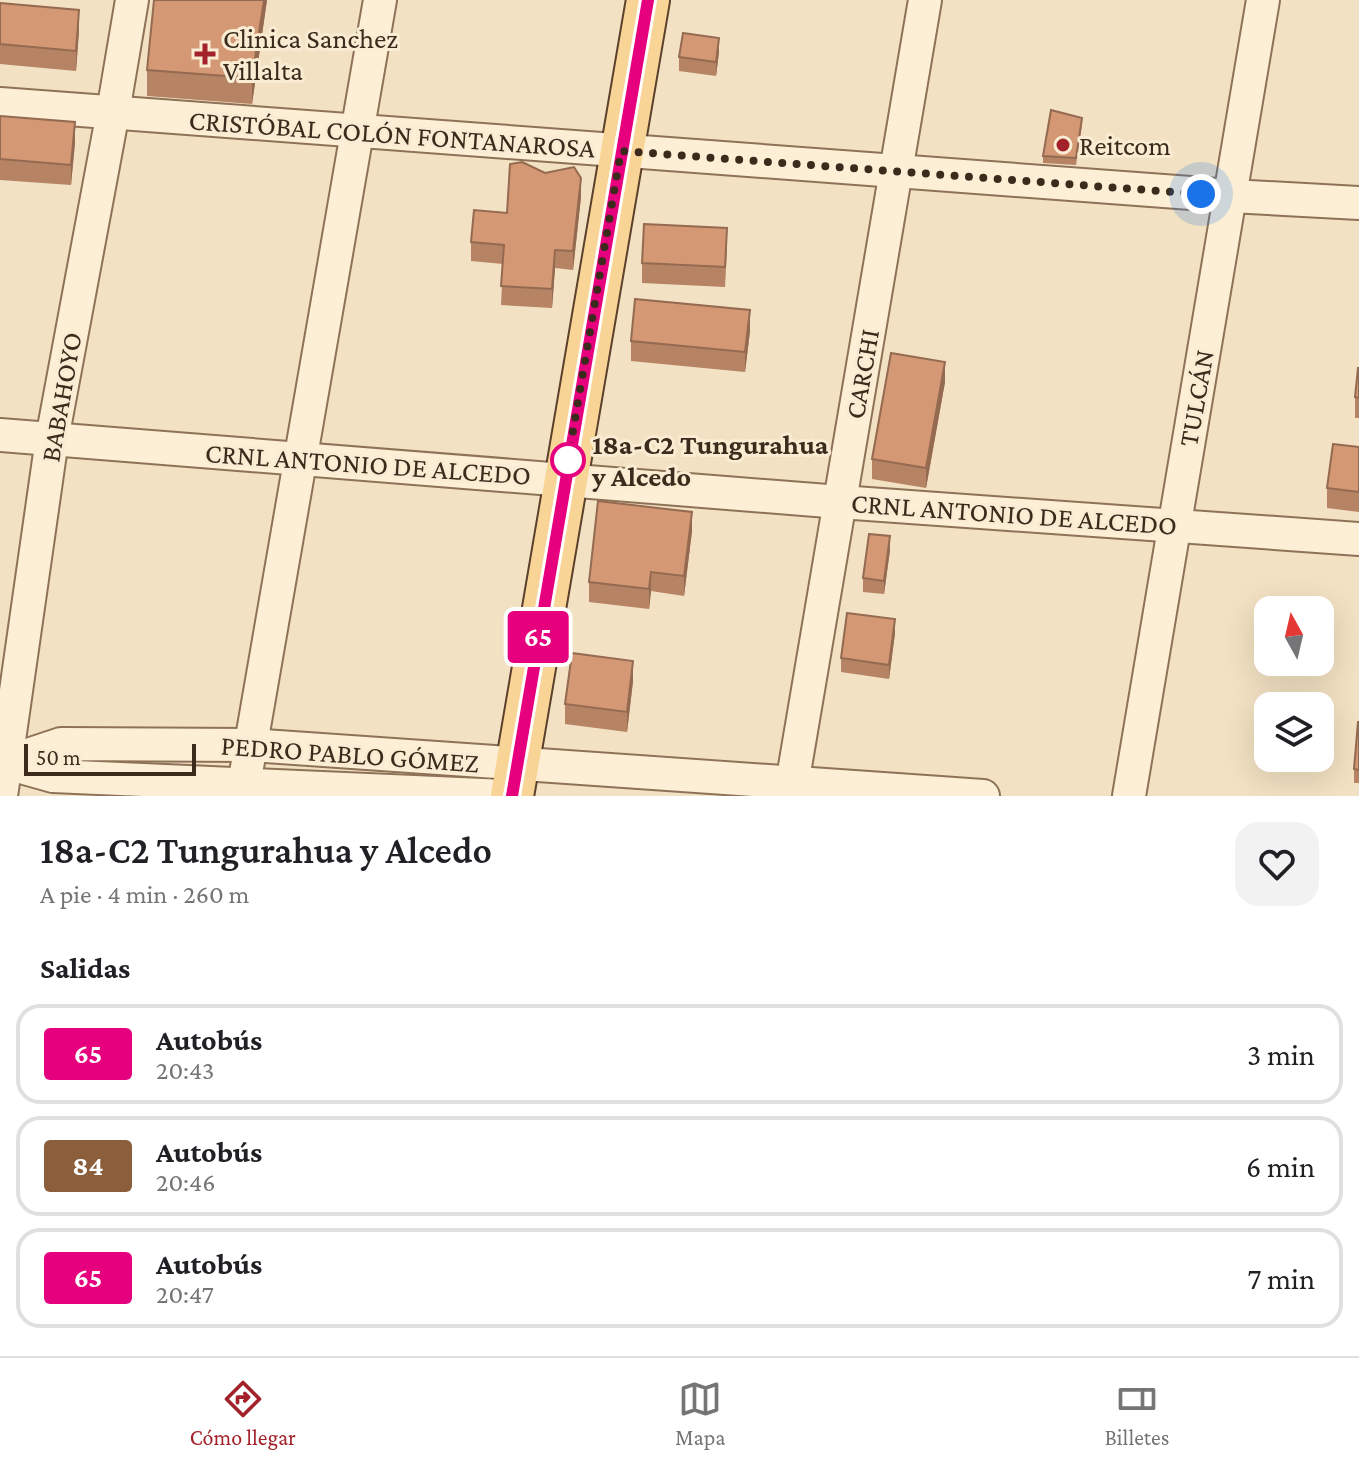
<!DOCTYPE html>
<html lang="es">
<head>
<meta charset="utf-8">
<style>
	body { margin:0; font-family:"Crimson Pro",serif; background:#f2f2f2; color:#202124; height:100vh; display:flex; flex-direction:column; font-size:30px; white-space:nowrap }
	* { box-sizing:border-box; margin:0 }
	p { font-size:26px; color:#757577 }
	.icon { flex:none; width:44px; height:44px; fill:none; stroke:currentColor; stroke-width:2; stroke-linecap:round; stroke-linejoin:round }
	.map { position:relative; height:796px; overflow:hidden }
	.details { display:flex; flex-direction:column; background:#fff; flex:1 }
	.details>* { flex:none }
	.badge { padding:0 16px; border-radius:6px; font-size:28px; line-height:52px }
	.needle { width:52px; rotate:352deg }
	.buttons { position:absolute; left:1254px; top:596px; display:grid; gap:16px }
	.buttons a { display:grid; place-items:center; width:80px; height:80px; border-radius:16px; background:#fff; box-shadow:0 8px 32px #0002; font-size:40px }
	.scale { position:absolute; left:24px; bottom:20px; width:172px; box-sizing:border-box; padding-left:8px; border:4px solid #3c2b1d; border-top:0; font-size:22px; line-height:28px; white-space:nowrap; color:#3c2b1d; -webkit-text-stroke:6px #f9ecd3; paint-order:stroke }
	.you { position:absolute; width:40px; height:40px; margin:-20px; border:6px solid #fff; border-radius:50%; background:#1a73e8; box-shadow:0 0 0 12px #1a73e833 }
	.map>.badge { position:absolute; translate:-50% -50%; box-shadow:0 0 0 4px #fff }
	h2 { padding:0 40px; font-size:30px; line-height:72px }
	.round { display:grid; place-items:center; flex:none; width:84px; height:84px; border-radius:24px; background:#f2f2f2 }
	.headline { display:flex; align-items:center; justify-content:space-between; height:136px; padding:0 40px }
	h1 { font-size:38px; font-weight:600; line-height:60px }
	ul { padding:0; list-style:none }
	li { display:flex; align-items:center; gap:24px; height:100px; margin:0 16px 12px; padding:0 24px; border:4px solid #e0e0e0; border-radius:24px }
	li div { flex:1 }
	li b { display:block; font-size:30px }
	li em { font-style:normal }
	li .badge { min-width:88px; font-weight:700; text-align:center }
	.tabs { display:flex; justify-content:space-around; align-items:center; height:112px; border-top:2px solid #e0e0e0; background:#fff; font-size:22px; color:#757577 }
	.tabs a { display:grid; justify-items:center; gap:4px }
	.tabs .current { color:#a32129 }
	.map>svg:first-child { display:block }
</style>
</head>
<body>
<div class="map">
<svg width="1359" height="796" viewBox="0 0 1359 796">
	<rect width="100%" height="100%" fill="#f2e1c2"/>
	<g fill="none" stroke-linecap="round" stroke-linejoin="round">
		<g stroke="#8e7257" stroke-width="36">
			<g id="minor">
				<polyline points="0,104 1231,196 1359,203"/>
				<polyline points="0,435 840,502 1359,539"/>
				<polyline points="3,762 53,776 505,796"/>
				<polyline points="7,762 61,744 251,745 983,796"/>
				<polyline points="1,796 52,439 113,112 132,0"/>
				<polyline points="242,796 380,0"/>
				<polyline points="790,796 925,0"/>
				<polyline points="1129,796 1263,0"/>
			</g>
		</g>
		<g stroke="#5b402c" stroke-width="46">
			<polyline id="major" points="512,796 648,0"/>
		</g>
		<use href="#minor" stroke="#fcefd6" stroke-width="32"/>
		<use href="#major" stroke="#f8d597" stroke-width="42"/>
	</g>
	<g fill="#b68364">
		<polygon points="267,0 252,104 147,96 147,70"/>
		<polygon points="0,3 79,30 76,71 0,64"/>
		<polygon points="719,52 716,76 679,71 679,57"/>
		<polygon points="0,116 75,142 71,185 0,180"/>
		<polygon points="1082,125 1076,165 1043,163 1043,156"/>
		<polygon points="581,197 573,270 555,268 552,308 501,305 503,264 471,261 471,242 507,213"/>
		<polygon points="727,249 725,287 642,283 642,263"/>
		<polygon points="750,331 745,372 631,361 631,341"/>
		<polygon points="1359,368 1359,418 1355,418 1355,397"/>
		<polygon points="945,382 926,488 872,479 872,459"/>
		<polygon points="1359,447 1359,512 1327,508 1327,488"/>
		<polygon points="692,531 684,596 651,591 649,609 589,602 589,582"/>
		<polygon points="890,550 884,594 863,592 863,578"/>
		<polygon points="895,633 889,679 841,672 841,658"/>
		<polygon points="633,681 627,732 565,724 565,704"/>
		<polygon points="1359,722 1359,783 1354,783 1354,769"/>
	</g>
	<g fill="#946a51">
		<polygon points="264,0 267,0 252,104 252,78"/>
		<polygon points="79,10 79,30 76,71 76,51"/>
		<polygon points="719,38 719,52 716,76 716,62"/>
		<polygon points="75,122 75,142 71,185 71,165"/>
		<polygon points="581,178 581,197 573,270 573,251"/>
		<polygon points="555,250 555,268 552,308 552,289"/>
		<polygon points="750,310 750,331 745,372 745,352"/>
		<polygon points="945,362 945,382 926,488 926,468"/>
		<polygon points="692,512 692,531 684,596 684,576"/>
		<polygon points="890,536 890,550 884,594 884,581"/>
		<polygon points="651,572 651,591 649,609 649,589"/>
		<polygon points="895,619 895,633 889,679 889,665"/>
		<polygon points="633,661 633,681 627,732 627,712"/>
	</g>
	<g fill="#d49874" stroke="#946a51" stroke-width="2">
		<polygon points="154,0 264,0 252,78 147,70"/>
		<polygon points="0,3 79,10 76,51 0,44"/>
		<polygon points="683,33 719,38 716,62 679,57"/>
		<polygon points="1051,110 1082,118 1076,158 1043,156"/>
		<polygon points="0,116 75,122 71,165 0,159"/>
		<polygon points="522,162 545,173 574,167 581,178 573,251 555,250 552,289 501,286 504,245 471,242 474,210 507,213 510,164"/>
		<polygon points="644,224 727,228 725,267 642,263"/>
		<polygon points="635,299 750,310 745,352 631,341"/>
		<polygon points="891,353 945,362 926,468 872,459"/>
		<polygon points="1358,368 1359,368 1359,398 1355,397"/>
		<polygon points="1333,444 1359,447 1359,492 1327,488"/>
		<polygon points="598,501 692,512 684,576 651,572 649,589 589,582"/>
		<polygon points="869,534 890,536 884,581 863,578"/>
		<polygon points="847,613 895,619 889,665 841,658"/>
		<polygon points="572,653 633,661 627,712 565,704"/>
		<polygon points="1358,722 1359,722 1359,770 1354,769"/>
	</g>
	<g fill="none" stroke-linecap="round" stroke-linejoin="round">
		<g stroke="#fff" stroke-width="18">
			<polyline id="line" points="512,796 648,0"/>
		</g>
		<use href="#line" stroke="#e6007e" stroke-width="12"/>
		<polyline stroke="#3c2b1d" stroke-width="8" stroke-dasharray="0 14.4" points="568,460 621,151 1201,194"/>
	</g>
	<g fill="#a32129" stroke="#f9ecd3" stroke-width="3">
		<path d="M201 42h8v8h8v8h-8v8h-8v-8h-8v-8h8z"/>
		<circle cx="1063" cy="145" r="8"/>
	</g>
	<circle fill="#fff" stroke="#e6007e" stroke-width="4" cx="568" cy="460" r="16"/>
	<g text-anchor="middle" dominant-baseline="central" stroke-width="6" stroke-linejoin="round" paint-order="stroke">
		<g font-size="28" fill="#3c2b1d" stroke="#f9ecd3" text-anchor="start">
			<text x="223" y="38">Clinica Sanchez<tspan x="223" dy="32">Villalta</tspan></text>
			<text x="1079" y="145">Reitcom</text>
		</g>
		<g font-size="28" fill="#3c2b1d" stroke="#f9ecd3">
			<text transform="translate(392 134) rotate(4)">CRISTÓBAL COLÓN FONTANAROSA</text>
			<text transform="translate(862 374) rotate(-80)">CARCHI</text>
			<text transform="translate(61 397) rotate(-80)">BABAHOYO</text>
			<text transform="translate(1196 398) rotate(-80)">TULCÁN</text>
			<text transform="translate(368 464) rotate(4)">CRNL ANTONIO DE ALCEDO</text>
			<text transform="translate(1014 514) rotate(4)">CRNL ANTONIO DE ALCEDO</text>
			<text transform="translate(350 754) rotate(4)">PEDRO PABLO GÓMEZ</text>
		</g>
		<g font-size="28" font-weight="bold" fill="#3c2b1d" stroke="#f9ecd3" text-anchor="start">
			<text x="592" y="444">18a-C2 Tungurahua<tspan x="592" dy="32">y Alcedo</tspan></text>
		</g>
	</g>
</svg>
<div class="buttons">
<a><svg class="needle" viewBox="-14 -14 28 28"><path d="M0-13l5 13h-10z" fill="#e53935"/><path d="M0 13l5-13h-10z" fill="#757577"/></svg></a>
<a><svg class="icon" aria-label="layers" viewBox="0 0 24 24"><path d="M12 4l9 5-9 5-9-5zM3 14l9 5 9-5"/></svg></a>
</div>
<div class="scale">50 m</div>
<div class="you" style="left:1201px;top:194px"></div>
<b class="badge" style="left:538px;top:637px;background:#e6007e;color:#fff">65</b>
</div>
<section class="details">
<div class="headline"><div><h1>18a-C2 Tungurahua y Alcedo</h1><p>A pie · 4 min · 260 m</p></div><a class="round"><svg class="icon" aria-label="heart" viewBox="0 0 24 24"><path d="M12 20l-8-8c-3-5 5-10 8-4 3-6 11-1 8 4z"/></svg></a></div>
<h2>Salidas</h2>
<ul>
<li><span class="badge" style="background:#e6007e;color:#fff">65</span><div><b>Autobús</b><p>20:43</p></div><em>3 min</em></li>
<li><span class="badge" style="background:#8b5e3c;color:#fff">84</span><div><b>Autobús</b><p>20:46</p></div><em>6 min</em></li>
<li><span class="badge" style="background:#e6007e;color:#fff">65</span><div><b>Autobús</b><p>20:47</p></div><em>7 min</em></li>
</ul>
</section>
<nav class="tabs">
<a class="current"><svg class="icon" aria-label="directions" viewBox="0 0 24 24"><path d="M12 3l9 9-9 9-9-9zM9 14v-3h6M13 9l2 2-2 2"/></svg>Cómo llegar</a>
<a><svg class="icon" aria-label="map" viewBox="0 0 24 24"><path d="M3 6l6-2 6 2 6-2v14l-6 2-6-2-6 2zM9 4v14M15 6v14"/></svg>Mapa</a>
<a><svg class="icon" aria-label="tickets" viewBox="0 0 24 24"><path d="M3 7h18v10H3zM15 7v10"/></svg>Billetes</a>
</nav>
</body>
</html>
